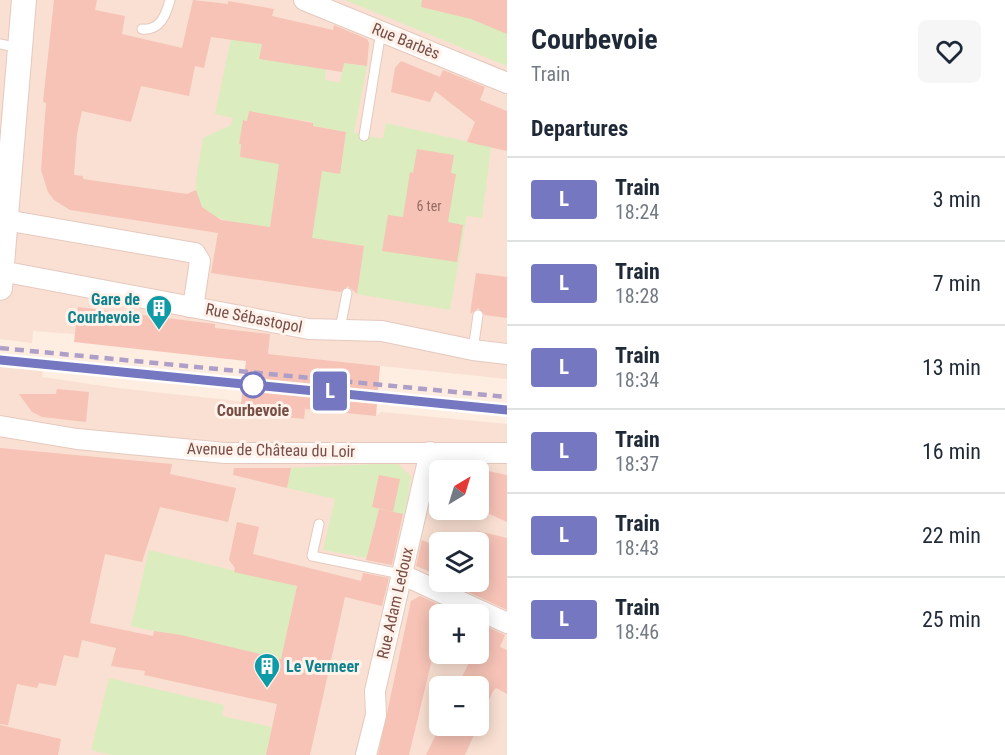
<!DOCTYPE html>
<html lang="en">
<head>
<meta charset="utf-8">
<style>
	body { margin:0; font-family:"Roboto Condensed",sans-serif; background:#f6f6f7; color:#1f2937; height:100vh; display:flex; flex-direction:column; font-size:22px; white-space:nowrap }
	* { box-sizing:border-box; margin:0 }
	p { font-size:20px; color:#747a83 }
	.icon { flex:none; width:33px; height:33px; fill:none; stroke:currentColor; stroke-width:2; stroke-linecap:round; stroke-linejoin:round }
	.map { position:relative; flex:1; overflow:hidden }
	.details { display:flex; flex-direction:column; background:#fff; width:498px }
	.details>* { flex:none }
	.badge { padding:0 12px; border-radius:4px; font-size:21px; line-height:39px }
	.needle { width:39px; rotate:38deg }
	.controls { position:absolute; left:429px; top:460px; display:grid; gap:12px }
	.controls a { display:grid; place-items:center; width:60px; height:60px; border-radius:9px; background:#fff; box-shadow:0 3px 15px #0003; font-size:30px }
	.map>.badge { position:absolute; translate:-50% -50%; box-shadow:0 0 0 3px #fff }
	h2 { padding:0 24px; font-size:22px; line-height:54px }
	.round { display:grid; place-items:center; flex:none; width:63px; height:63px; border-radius:9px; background:#f6f6f7 }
	.head { display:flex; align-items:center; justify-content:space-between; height:102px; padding:0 24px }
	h1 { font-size:28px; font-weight:700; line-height:45px }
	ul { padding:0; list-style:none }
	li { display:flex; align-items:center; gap:18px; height:84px; padding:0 24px; border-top:2px solid #e0e1e3 }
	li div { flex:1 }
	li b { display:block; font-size:22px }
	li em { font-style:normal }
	li .badge { min-width:66px; font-weight:700; text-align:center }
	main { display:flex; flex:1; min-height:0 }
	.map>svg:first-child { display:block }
</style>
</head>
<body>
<main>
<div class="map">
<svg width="507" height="755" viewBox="0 0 507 755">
	<rect width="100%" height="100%" fill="#feede1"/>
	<g fill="#f9e0d2" fill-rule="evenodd">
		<polygon points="0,0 507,0 507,379 75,334 33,331 32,343 0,339"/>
		<path d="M 0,366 L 43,369 L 42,377 L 117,388 L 376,416 L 381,412 L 507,424 L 507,755 L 0,755 ZM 440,471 L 478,471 L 478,510 L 440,510 ZM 440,543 L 478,543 L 478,582 L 440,582 ZM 440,615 L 478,615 L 478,654 L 440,654 ZM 440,687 L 478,687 L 478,726 L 440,726 Z"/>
	</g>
	<g fill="#dbedbe">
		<polygon points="345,0 439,0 437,11 507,24 507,66"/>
		<path d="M 232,34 L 262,44 L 260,58 L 326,69 L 325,80 L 340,83 L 344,63 L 367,66 L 354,133 L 383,139 L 386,123 L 491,147 L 482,218 L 467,216 L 450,310 L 357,294 L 364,246 L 343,243 L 309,245 L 319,188 L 315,168 L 340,173 L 346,132 L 313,126 L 313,122 L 249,112 L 247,121 L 243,120 L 239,143 L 241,144 L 240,157 L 282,162 L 270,227 C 245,223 196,224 196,188 C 196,172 201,154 203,138 L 231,125 L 233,118 L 215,114 Z"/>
		<polygon points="397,463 411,477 405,515 379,509 367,558 323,550 335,499 287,488 291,468"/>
		<polygon points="149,550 297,586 281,659 131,626"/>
		<polygon points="109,678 224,705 222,716 272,727 266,755 112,755 91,750"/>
	</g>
	<g fill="#f6c3b6">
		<polygon points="54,0 97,0 95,10 125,16 122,34 182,48 193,0 228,4 228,1 274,9 272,16 333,30 334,25 367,39 369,43 367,66 344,63 342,72 259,59 262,44 211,37 204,68 195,66 189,96 141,86 131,122 82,111 77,134 74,175 83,176 83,179 187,194 196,190 202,207 221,220 270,227 279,164 240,157 241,144 239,144 243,120 247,121 249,111 313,123 313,126 346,132 340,174 322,171 312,238 364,246 357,294 348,286 340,292 211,273 218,233 70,210 54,200 48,192 41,170 46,103 43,102"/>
		<polygon points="422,0 507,0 507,34 471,19 421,7"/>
		<polygon points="401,61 440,77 443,70 485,87 480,100 507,111 507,151 467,142 475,122 435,91 430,102 391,92 395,68"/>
		<polygon points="417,149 454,155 451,173 456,174 448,222 463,225 457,262 382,251 388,215 403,217 410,172 413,173"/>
		<polygon points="476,273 507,277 507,318 485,315 478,308 470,314"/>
		<polygon points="78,307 215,324 215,328 270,334 268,354 380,366 376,416 305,409 304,419 240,412 246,361 74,342"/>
		<polygon points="57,389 89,392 86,422 42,417 32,412 19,394 56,394"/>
		<polygon points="0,448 172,464 170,474 236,488 228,522 160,507 142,562 105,554 90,623 153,636 154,631 181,635 281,659 297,586 234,572 235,568 229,560 237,522 259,527 253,554 361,581 363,573 389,578 382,606 345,597 310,755 266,755 277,704 144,675 145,671 111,666 116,648 82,640 78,658 64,655 56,686 39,683 37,688 17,684 8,725 0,724"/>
		<polygon points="234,468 291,468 287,488 233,475"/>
		<polygon points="478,469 507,475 507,522 478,509"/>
		<polygon points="379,475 400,479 393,512 372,507"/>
		<polygon points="379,509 403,514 392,565 366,560"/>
		<polygon points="478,531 507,538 507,610 447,582 478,582"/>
		<polygon points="422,540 440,548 440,576 416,566"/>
		<polygon points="420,596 461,615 440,615 440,626 409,755 378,755 411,601"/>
		<polygon points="478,623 505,635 500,647 507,650 507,694 496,688 493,691 478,724 478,685 462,677 473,654 478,654"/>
		<polygon points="0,725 61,739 58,755 0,755"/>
		<polygon points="440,726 478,726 465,755 426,755"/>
	</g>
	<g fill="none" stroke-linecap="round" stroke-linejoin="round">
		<g stroke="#e5c9bf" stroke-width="11">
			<g id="service">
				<path d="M 142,29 C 160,31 166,15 170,0"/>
				<polyline points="0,44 19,48"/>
				<polyline points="364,136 381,31"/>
				<polyline points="340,329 347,293"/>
				<polyline points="473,350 478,315"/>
				<polyline points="319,524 312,556 401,574"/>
			</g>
		</g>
		<g stroke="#e5c9bf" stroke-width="22">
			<g id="minor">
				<polyline points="304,0 507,83"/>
				<polyline points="0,219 195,253 200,261 194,301 190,307"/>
				<polyline points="1,271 309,329 382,331 473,350 507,354"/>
				<polyline points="0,426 77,439 225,453 507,453"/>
				<polyline points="401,574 507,623"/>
				<polyline points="366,755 376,715 375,691 430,452"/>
			</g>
		</g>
		<g stroke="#e5c9bf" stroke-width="26">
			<polyline id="tertiary" points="0,288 24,0"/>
		</g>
		<use href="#service" stroke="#fff" stroke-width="9"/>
		<use href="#minor" stroke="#fff" stroke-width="20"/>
		<use href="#tertiary" stroke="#fff" stroke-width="24"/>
		<g stroke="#ad9fc8" stroke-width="4.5" stroke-dasharray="9 6" stroke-linecap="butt">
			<polyline points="0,348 507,397"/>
			<polyline points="0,360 507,410"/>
		</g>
	</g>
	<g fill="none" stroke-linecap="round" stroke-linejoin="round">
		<g stroke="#fff" stroke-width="14">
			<polyline id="line" points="0,360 507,410"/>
		</g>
		<use href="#line" stroke="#7577c0" stroke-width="9"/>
	</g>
	<defs>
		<g id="building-pin" transform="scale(1.35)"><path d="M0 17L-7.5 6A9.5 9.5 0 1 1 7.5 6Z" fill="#0f9aa8" stroke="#fff2ea"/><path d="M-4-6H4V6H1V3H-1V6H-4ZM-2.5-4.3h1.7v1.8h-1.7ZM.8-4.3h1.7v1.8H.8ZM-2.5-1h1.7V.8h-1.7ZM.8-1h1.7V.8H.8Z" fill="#fff"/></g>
	</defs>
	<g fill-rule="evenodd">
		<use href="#building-pin" x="159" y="308"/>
		<use href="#building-pin" x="267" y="666"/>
	</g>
	<circle fill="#fff" stroke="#7577c0" stroke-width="3" cx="253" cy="385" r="12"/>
	<g text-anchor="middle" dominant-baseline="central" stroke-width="6" stroke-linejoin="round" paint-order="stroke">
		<g font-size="14" fill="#986a62">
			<text x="429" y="206">6 ter</text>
		</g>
		<g font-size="16" fill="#784d46" stroke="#fff2ea">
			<text transform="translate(406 41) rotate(22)">Rue Barbès</text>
			<text transform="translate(254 318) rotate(11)">Rue Sébastopol</text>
			<text transform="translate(271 450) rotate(1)">Avenue de Château du Loir</text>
			<text transform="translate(395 603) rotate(-77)">Rue Adam Ledoux</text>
		</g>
		<g font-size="16" font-weight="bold" fill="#0d838f" stroke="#fff2ea" text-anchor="end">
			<text x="140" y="299">Gare de<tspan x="140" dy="18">Courbevoie</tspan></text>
			<text x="286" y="666" text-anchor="start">Le Vermeer</text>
		</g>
		<g font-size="16" font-weight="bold" fill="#784d46" stroke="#fff2ea">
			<text x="253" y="410">Courbevoie</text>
		</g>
	</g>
</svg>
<div class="controls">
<a><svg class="needle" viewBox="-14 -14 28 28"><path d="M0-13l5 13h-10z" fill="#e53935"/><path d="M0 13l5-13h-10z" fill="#747a83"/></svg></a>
<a><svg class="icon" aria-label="layers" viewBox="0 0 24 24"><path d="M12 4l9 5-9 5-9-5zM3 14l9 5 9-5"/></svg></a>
<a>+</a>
<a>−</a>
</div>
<b class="badge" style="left:330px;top:391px;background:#7577c0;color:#fff">L</b>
</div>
<section class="details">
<div class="head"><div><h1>Courbevoie</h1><p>Train</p></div><a class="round"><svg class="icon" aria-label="heart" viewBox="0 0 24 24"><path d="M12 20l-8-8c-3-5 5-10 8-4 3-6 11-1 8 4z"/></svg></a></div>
<h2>Departures</h2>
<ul>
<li><span class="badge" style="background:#7577c0;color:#fff">L</span><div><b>Train</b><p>18:24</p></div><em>3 min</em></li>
<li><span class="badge" style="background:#7577c0;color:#fff">L</span><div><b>Train</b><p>18:28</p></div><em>7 min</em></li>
<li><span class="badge" style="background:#7577c0;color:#fff">L</span><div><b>Train</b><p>18:34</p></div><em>13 min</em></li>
<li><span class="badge" style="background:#7577c0;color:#fff">L</span><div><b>Train</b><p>18:37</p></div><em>16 min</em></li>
<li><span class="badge" style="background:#7577c0;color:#fff">L</span><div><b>Train</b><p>18:43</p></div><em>22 min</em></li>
<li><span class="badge" style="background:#7577c0;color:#fff">L</span><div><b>Train</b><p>18:46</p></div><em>25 min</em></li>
</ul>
</section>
</main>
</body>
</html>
